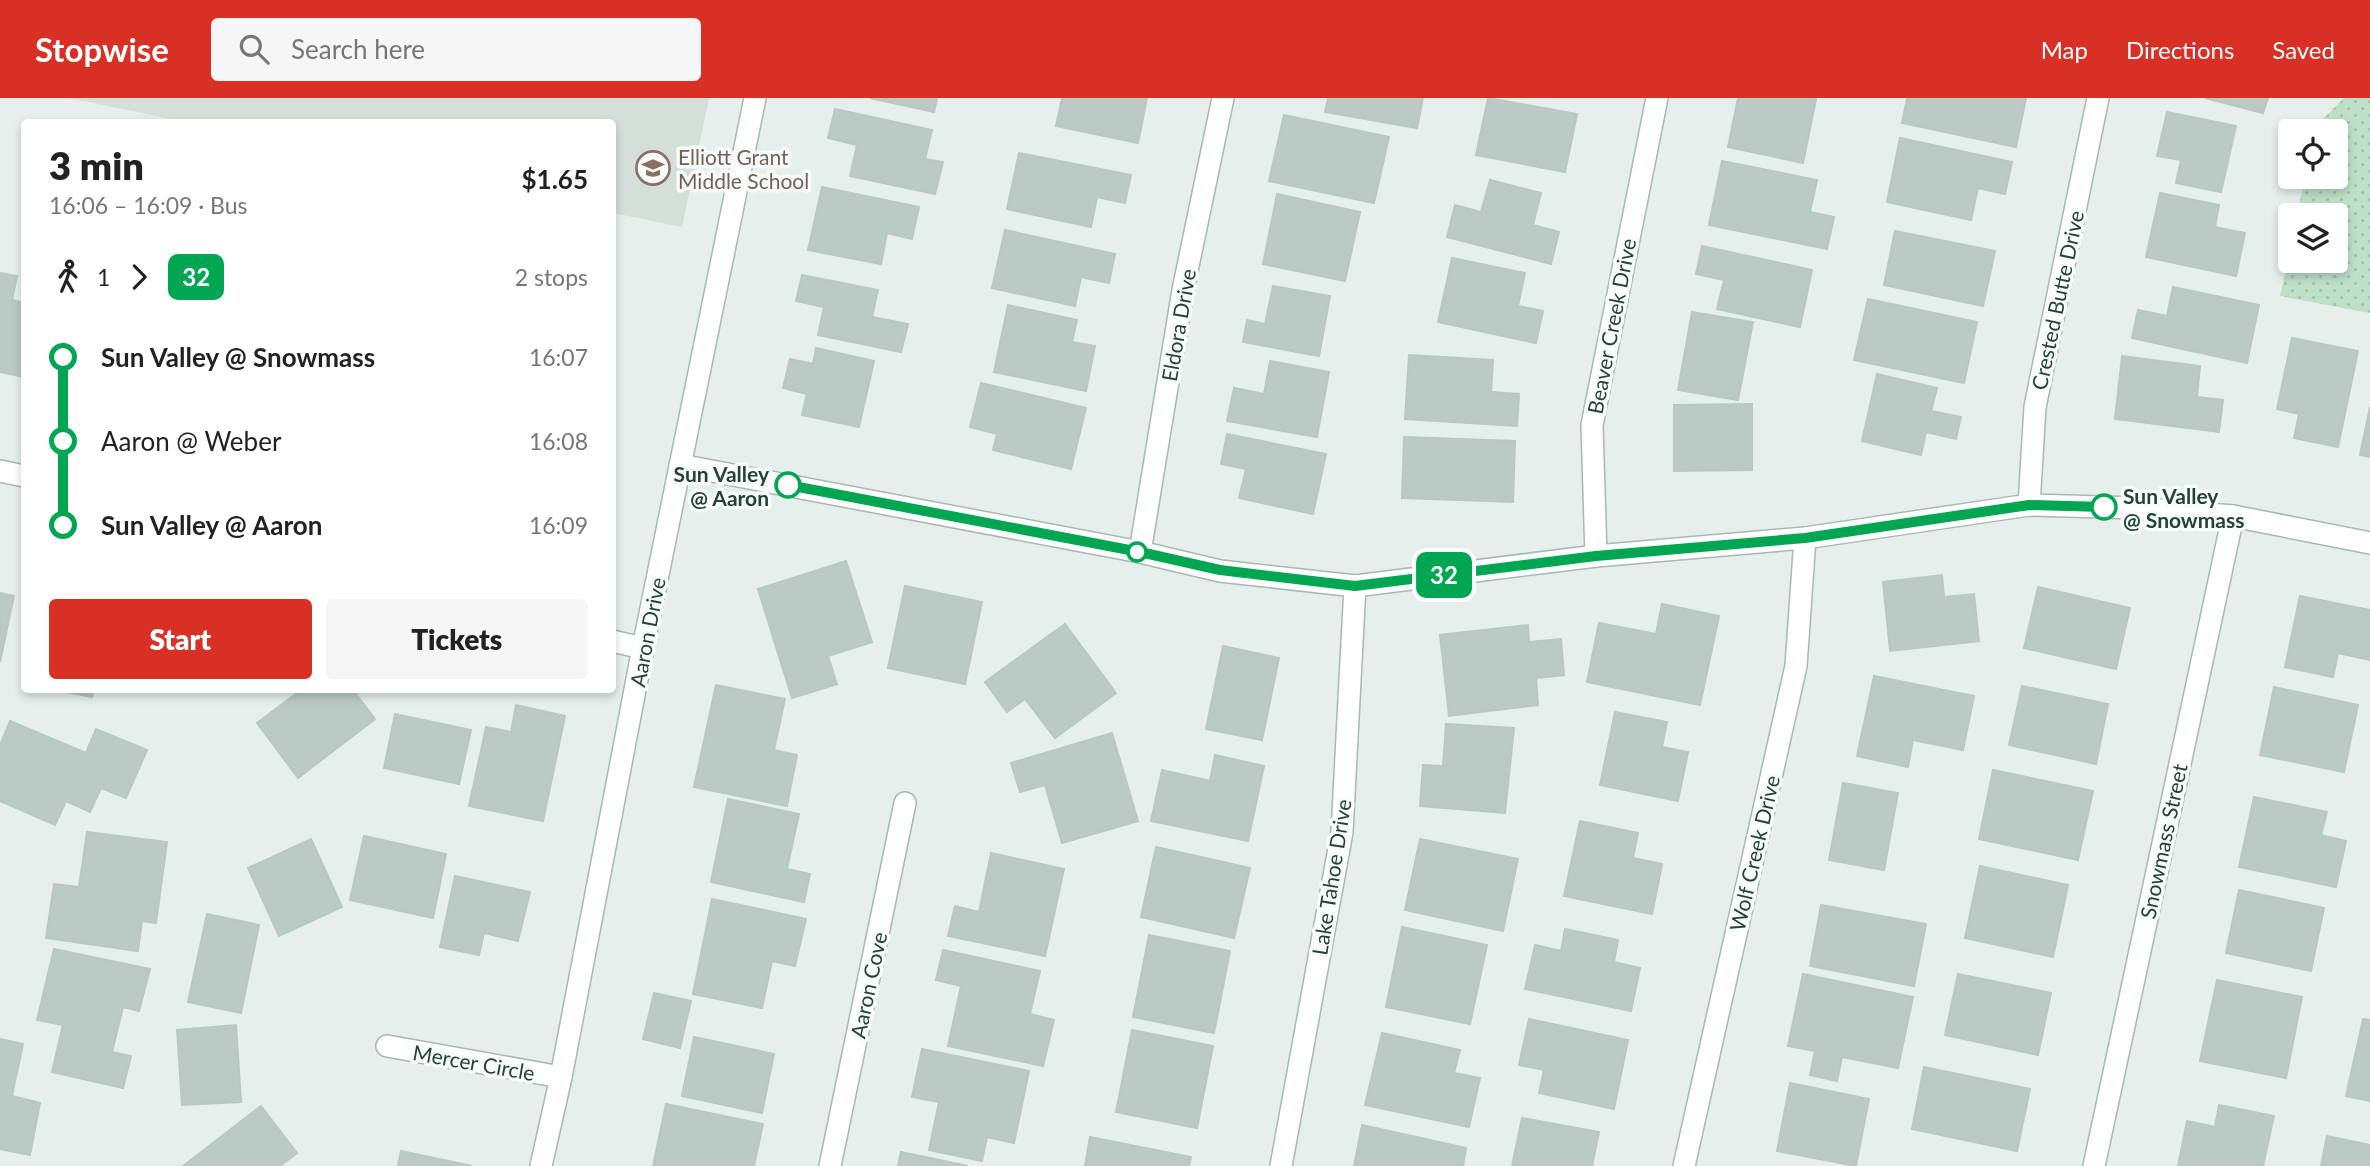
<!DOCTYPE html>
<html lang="en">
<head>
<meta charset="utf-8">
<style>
	body { margin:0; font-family:Lato,sans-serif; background:#f6f6f6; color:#222; height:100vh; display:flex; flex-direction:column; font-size:26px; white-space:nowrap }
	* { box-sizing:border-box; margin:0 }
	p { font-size:23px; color:#767676 }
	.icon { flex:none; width:38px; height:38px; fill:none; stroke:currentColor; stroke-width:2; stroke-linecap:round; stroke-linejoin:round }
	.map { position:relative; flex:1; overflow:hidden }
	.drawer { position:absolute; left:21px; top:21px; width:595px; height:574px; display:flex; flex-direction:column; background:#fff; border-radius:7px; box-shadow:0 4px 10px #0003 }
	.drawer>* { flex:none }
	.badge { padding:0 14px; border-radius:10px; font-size:24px; line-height:46px }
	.buttons { position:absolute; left:2278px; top:21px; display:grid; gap:14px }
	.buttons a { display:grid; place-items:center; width:70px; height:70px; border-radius:7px; background:#fff; box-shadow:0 4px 10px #0003; font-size:35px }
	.map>.badge { position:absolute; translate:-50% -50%; box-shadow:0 0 0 4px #fff }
	.legs { display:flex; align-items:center; gap:10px; height:77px; padding:0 28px; font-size:23px }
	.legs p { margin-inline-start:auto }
	.summary { display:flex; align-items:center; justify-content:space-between; height:119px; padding:0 28px }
	h1 { font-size:38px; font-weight:800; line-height:52px }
	.primary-button { display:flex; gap:14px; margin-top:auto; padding:14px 28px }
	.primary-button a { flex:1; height:80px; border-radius:7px; background:#d93025; color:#fff; font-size:28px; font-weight:800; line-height:80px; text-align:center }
	.primary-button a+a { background:#f6f6f6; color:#222 }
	ul { padding:0 28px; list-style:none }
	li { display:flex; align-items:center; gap:24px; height:84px; font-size:26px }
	li i { display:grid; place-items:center; width:10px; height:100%; margin:0 9px; background:currentColor }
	li i::after { content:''; width:18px; height:18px; margin:-9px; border:5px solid; border-radius:50%; background:#fff }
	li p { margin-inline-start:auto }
	li:first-child i { background:linear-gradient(#0000 50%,currentColor 0) }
	li:last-child i { background:linear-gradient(currentColor 50%,#0000 0) }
	header { display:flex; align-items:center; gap:42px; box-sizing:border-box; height:98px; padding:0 35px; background:#d93025; color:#fff }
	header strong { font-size:33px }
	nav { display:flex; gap:38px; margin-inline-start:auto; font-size:24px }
	.search { width:490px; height:63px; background:#f6f6f6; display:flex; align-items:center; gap:18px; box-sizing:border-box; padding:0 24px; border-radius:7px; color:#767676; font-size:26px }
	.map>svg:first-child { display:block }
</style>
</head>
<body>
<header>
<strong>Stopwise</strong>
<div class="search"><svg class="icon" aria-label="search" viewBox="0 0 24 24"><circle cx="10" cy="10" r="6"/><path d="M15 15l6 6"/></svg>Search here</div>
<nav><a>Map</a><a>Directions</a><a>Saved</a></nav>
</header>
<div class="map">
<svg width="2370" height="1068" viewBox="0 0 2370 1068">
	<defs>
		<pattern id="park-dots" width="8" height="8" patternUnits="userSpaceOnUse" patternTransform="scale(1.75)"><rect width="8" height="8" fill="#bfe0c8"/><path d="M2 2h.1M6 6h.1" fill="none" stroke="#a4c1ad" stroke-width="1.8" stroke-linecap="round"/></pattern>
	</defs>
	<rect width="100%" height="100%" fill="#e6efeb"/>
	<polygon fill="#d4dfda" points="69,0 709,0 682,129 613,115 612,24 185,24"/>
	<polygon fill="url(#park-dots)" points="2344,0 2370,0 2370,215 2280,198 2291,147 2291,163 2336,163 2336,117 2297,117 2305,79 2336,79 2336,33 2315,33 2316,28"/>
	<g fill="#bbcac4" stroke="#b8c9c2" stroke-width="2">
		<polygon points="870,0 937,0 934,14"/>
		<polygon points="1062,0 1147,0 1138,45 1056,28"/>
		<polygon points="1328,0 1423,0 1417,30 1325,14"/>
		<polygon points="1488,0 1577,16 1565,74 1476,57"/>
		<polygon points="1738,0 1816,1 1803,65 1728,49"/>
		<polygon points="1907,0 2026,0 2016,49 1902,25"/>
		<polygon points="2205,0 2268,0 2263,15"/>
		<polygon points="835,11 932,32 925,61 943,64 935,96 850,78 857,47 828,40"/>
		<polygon points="2167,14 2236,28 2221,94 2176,85 2181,62 2157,58"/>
		<polygon points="1284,17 1389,39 1374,105 1269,83"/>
		<polygon points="1900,40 2012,64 2005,96 1978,90 1971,122 1887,104"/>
		<polygon points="1019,55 1131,77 1125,105 1097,99 1091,129 1007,111"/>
		<polygon points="1722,63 1817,82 1810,114 1834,119 1827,151 1709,127"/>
		<polygon points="1490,82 1541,95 1533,127 1559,134 1551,166 1447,139 1455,107 1481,114"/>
		<polygon points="822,89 919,109 912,141 887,135 881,166 808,152"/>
		<polygon points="2160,95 2219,107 2215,129 2245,135 2236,178 2146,159"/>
		<polygon points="1277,96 1360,114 1345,183 1263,166"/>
		<polygon points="1005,132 1115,156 1109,185 1081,179 1075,208 992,190"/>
		<polygon points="1895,133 1995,153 1983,208 1884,187"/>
		<polygon points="1702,148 1812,172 1800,229 1717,211 1724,182 1696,176"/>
		<polygon points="1452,160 1525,175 1518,208 1543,213 1536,245 1438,224"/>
		<polygon points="0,175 17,178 12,202 24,205 24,279 0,274"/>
		<polygon points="802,177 878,192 872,219 908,226 901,254 818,237 824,209 796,203"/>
		<polygon points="1273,188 1330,198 1319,258 1243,244 1247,222 1265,226"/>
		<polygon points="2173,189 2259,207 2247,265 2132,240 2138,212 2167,218"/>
		<polygon points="1868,201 1977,224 1964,285 1854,262"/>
		<polygon points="1008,207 1077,222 1072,244 1095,248 1086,293 994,274"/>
		<polygon points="1692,214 1753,224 1738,302 1678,292"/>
		<polygon points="2292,240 2358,253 2338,349 2294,340 2299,316 2277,311"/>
		<polygon points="816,250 874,263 859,329 802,317 807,296 783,290 790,261 813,266"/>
		<polygon points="1409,257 1493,262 1491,294 1519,296 1517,328 1405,321"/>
		<polygon points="2122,258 2200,268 2197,299 2223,302 2219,334 2115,321"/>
		<polygon points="1270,263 1329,274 1317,339 1227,323 1234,290 1264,296"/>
		<polygon points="1877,276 1937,290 1931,313 1961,319 1956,341 1926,334 1921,357 1862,343"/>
		<polygon points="981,285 1086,310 1071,371 993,352 997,336 970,329"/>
		<polygon points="1752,306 1752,372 1674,373 1674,307"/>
		<polygon points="2370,309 2370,359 2360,357"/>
		<polygon points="1227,336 1326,356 1313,416 1239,400 1246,371 1221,366"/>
		<polygon points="1404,339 1515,343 1513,404 1402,400"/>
		<polygon points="846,463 872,544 828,558 837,586 792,600 758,491"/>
		<polygon points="1942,477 1944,499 1974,496 1979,543 1890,553 1883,484"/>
		<polygon points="905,488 982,504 965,586 888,570"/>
		<polygon points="2038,489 2130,510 2116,571 2024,550"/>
		<polygon points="0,495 14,498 0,564"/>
		<polygon points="2300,498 2370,512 2370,562 2338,555 2333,579 2285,569"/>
		<polygon points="1662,506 1719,518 1700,607 1587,584 1599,525 1656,536"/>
		<polygon points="1065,526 1116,595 1055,640 1025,601 1007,614 985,584"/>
		<polygon points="1528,527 1529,544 1561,541 1564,577 1536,580 1538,607 1449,618 1440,537"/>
		<polygon points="1223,548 1279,560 1262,642 1206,631"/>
		<polygon points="1874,578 1974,598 1963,652 1913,642 1908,669 1857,658"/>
		<polygon points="716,587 785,601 774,652 797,657 787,708 694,689"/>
		<polygon points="2022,588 2108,606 2096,666 2009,647"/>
		<polygon points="2274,589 2358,607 2344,674 2260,657"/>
		<polygon points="56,592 94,592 92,599"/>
		<polygon points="301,592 353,592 375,621 298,680 257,625"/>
		<polygon points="516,607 565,618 543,723 469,708 486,629 511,634"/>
		<polygon points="1615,614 1667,624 1662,649 1688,654 1678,703 1600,687"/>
		<polygon points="395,616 471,632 459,686 384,670"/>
		<polygon points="10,623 86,655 96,631 147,652 126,700 101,690 90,714 66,703 55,727 0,703 0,647"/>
		<polygon points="1446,626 1514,630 1505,715 1420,708 1423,667 1443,668"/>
		<polygon points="1112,635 1138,723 1062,745 1045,687 1020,694 1011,665"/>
		<polygon points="1215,657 1264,668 1248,743 1151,723 1162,672 1210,683"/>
		<polygon points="1993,672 2093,693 2078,762 1979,741"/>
		<polygon points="1843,685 1898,695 1884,772 1829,762"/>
		<polygon points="2254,699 2327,714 2321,737 2346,743 2336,789 2239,769"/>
		<polygon points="728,701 799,716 787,771 810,776 804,804 711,784"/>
		<polygon points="1580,723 1638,735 1633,760 1662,766 1652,816 1564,798"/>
		<polygon points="87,734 167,744 156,825 142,823 138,853 46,840 54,786 79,789"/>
		<polygon points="364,738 446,756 433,820 350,802"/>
		<polygon points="311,741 342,809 279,838 248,770"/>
		<polygon points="1420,741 1518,761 1503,833 1405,812"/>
		<polygon points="1156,749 1250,770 1234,840 1141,819"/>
		<polygon points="991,755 1064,771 1045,858 948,838 955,808 979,814"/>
		<polygon points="1980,768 2068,787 2053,859 1965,840"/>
		<polygon points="455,778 530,794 518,843 484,835 479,857 440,849"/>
		<polygon points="2239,792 2324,810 2311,873 2226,855"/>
		<polygon points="712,801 806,821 795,868 772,863 762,910 693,896"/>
		<polygon points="1821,807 1926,826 1914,888 1810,868"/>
		<polygon points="207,816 259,827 241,915 188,904"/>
		<polygon points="1402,829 1487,847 1470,926 1386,909"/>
		<polygon points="1565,831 1618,842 1614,864 1640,870 1631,913 1525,891 1535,847 1561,853"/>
		<polygon points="1149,837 1230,853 1214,935 1133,919"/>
		<polygon points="54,851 150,871 139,913 123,909 112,954 131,958 123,990 52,974 63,927 37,922"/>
		<polygon points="943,852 1040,873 1030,916 1054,922 1043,968 948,948 961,888 936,882"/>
		<polygon points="1803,876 1913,899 1898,970 1842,959 1837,983 1810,977 1815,953 1788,948"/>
		<polygon points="1958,876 2051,895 2038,957 1945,937"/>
		<polygon points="2217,882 2302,899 2286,980 2200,963"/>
		<polygon points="654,895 691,903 680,950 643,941"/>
		<polygon points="1529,921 1628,942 1614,1011 1539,995 1544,972 1519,967"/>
		<polygon points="2363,921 2370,922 2370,1003 2346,998"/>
		<polygon points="236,927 241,1004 182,1007 177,932"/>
		<polygon points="1132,932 1213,948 1197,1030 1116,1014"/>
		<polygon points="1382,935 1460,952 1454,975 1480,980 1469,1029 1365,1007"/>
		<polygon points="694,939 774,956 762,1015 682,998"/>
		<polygon points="0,941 23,946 12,998 40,1005 30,1057 0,1051"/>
		<polygon points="922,951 1029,973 1014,1045 987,1039 982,1063 929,1052 939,1004 912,999"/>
		<polygon points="1924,969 2030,991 2017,1053 1912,1031"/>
		<polygon points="1790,985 1869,1001 1856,1068 1777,1053"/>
		<polygon points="666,1006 763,1026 754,1068 653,1068"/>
		<polygon points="2219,1007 2274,1018 2263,1068 2178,1068 2187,1023 2215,1029"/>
		<polygon points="261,1008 297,1055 280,1068 183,1068"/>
		<polygon points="1522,1020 1599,1034 1592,1068 1512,1068"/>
		<polygon points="1362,1027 1466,1050 1463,1068 1354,1068"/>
		<polygon points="2327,1038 2370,1047 2370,1068 2321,1068"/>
		<polygon points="1090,1039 1191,1059 1189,1068 1085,1068"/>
		<polygon points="401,1053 472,1068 398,1068"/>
		<polygon points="901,1054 968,1068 898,1068"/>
	</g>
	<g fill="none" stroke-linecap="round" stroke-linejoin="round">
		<g stroke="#a8b8b2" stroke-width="24">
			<g id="minor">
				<polyline points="0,373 24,378"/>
				<polyline points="2029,407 2035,309 2098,0"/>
				<polyline points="1140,454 1183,192 1223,0"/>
				<polyline points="1596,458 1592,327 1657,0"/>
				<polyline points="612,543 643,550"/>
				<polyline points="387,948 561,979"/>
				<polyline points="830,1068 905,705"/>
				<polyline points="1281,1068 1342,734 1355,488"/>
				<polyline points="1684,1068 1796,568 1805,440"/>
				<polyline points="2094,1068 2233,418"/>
			</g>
		</g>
		<g stroke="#a8b8b2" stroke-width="24">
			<g id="tertiary">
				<polyline points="680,367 1140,454 1220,473 1355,488 1596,458 1805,440 2029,407 2136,410 2233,418 2370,445"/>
				<polyline points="541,1068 561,979 643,550 755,0"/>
			</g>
		</g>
		<use href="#minor" stroke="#fff" stroke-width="21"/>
		<use href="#tertiary" stroke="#fff" stroke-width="21"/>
	</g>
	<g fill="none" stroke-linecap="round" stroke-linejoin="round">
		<g stroke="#fff" stroke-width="16">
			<polyline id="line-1" points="788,387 1140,454 1220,472 1355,488 1596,458 1805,440 2029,407 2104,409"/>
		</g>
		<use href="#line-1" stroke="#00a651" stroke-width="10"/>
	</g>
	<defs>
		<g id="school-ring" transform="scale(1.75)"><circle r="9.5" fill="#f7fbf9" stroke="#8d6e63" stroke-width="1.5"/><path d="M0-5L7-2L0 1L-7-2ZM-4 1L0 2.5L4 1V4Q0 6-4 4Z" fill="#8d6e63"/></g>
	</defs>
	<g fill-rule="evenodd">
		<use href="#school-ring" x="653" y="70"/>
	</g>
	<g fill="#fff" stroke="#00a651" stroke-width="3.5">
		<circle cx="788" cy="387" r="12"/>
		<circle cx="2104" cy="409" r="12"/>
		<circle cx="1137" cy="454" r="9"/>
	</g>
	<g text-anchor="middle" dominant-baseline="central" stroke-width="7" stroke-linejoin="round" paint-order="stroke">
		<g font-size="21" fill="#785e54" stroke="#f7fbf9" text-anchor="start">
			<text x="678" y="58">Elliott Grant<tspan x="678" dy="24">Middle School</tspan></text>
		</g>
		<g font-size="21" fill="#24423a" stroke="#f7fbf9">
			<text transform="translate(2057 202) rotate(-78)">Crested Butte Drive</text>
			<text transform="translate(1178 227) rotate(-80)">Eldora Drive</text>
			<text transform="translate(1611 228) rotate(-79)">Beaver Creek Drive</text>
			<text transform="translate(647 534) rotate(-79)">Aaron Drive</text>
			<text transform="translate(2163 743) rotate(-78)">Snowmass Street</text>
			<text transform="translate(1754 755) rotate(-77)">Wolf Creek Drive</text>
			<text transform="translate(1331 779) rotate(-81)">Lake Tahoe Drive</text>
			<text transform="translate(868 887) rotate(-78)">Aaron Cove</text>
			<text transform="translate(474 964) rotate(10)">Mercer Circle</text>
		</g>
		<g font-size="21" font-weight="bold" fill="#24423a" stroke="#f7fbf9" text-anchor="end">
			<text x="769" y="375">Sun Valley<tspan x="769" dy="24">@ Aaron</tspan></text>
			<text x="2123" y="397" text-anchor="start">Sun Valley<tspan x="2123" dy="24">@ Snowmass</tspan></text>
		</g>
	</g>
</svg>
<div class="buttons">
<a><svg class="icon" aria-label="locate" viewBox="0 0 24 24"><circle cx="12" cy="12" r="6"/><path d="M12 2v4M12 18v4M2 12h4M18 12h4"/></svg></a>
<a><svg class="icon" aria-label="layers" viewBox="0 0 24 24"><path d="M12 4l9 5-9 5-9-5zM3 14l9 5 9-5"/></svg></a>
</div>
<b class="badge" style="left:1444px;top:477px;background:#00a651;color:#fff">32</b>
<section class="drawer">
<div class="summary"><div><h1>3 min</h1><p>16:06 – 16:09 · Bus</p></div><b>$1.65</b></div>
<div class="legs"><svg class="icon" aria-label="walk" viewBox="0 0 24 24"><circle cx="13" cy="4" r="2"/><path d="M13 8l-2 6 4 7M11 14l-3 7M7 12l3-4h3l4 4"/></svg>1<svg class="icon" aria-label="forward" viewBox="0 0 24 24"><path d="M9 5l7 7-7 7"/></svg><b class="badge" style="background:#00a651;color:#fff">32</b><p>2 stops</p></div>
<ul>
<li><i style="color:#00a651"></i><b>Sun Valley @ Snowmass</b><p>16:07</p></li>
<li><i style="color:#00a651"></i><span>Aaron @ Weber</span><p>16:08</p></li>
<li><i style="color:#00a651"></i><b>Sun Valley @ Aaron</b><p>16:09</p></li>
</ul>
<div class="primary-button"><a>Start</a><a>Tickets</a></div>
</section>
</div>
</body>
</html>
